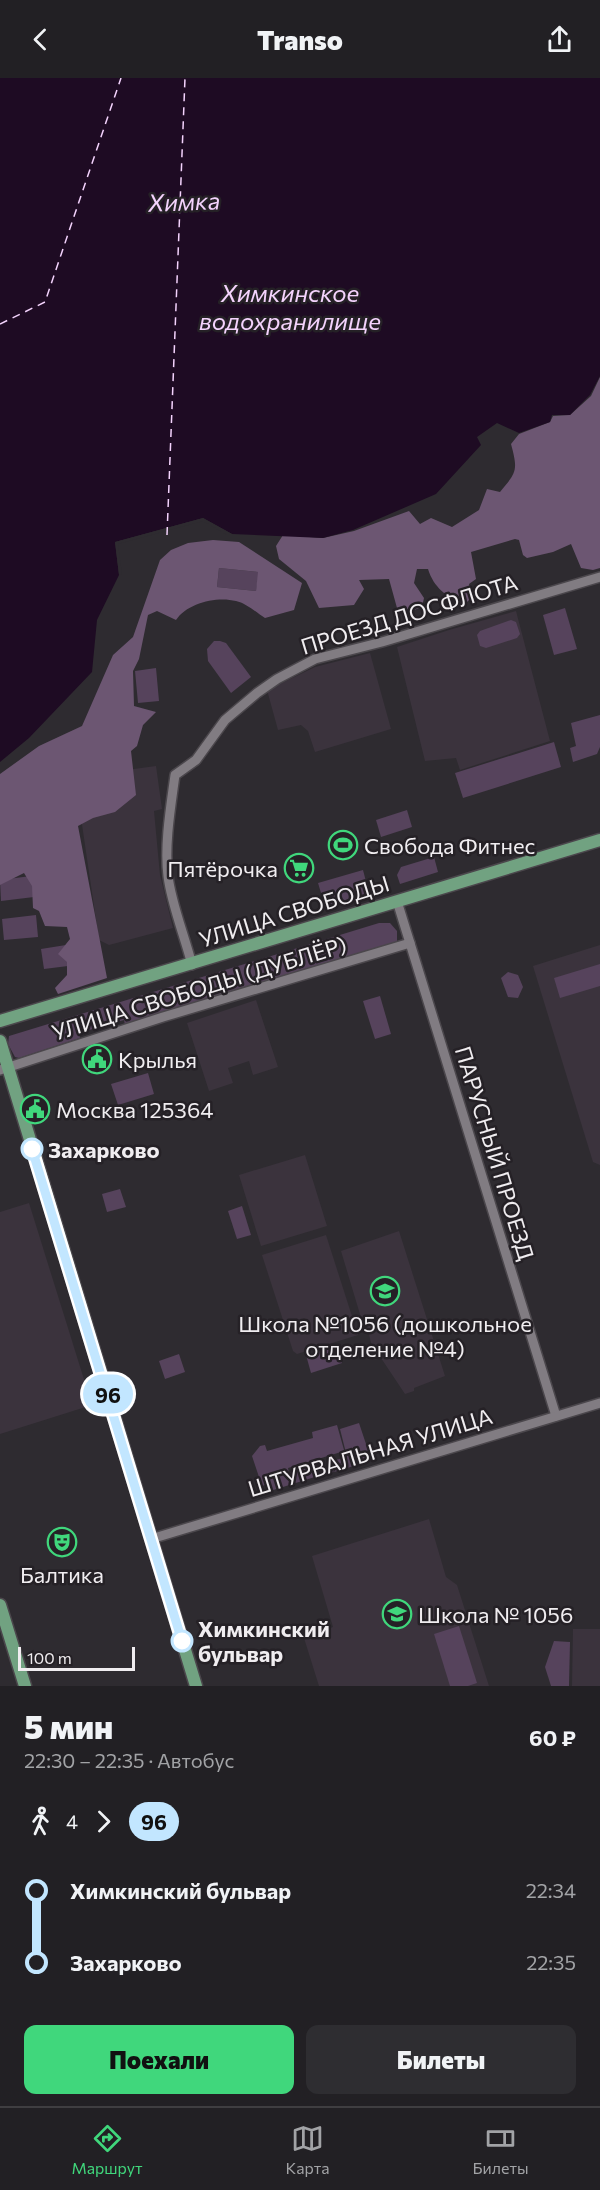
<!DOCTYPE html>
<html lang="ru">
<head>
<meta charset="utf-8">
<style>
	body { margin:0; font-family:Commissioner,sans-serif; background:#2e2d31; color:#f1f3f6; height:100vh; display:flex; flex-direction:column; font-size:22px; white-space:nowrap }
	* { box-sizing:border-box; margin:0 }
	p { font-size:20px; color:#a2a3a6 }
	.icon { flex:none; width:33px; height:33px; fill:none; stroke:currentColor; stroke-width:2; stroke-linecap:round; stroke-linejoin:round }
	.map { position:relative; height:1608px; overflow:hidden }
	.details { display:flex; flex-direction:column; background:#222024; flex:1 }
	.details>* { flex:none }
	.badge { padding:0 12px; border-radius:20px; font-size:21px; line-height:39px }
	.scale { position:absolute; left:18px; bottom:15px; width:117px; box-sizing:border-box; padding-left:6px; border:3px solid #f0edf0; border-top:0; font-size:16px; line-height:21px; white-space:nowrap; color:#f0edf0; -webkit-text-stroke:4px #252126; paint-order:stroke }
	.map>.badge { position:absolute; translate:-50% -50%; box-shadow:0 0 0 3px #fff }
	.legs { display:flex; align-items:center; gap:9px; height:66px; padding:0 24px; font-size:20px }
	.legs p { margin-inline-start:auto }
	.headline { display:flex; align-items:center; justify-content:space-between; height:102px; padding:0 24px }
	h1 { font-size:33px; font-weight:800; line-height:45px }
	.button { display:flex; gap:12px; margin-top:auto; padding:12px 24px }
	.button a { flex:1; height:69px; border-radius:12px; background:#40d77c; color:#111; font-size:24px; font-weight:800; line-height:69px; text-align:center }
	.button a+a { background:#2e2d31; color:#f1f3f6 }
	ul { padding:0 24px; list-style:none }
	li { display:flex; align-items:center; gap:21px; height:72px; font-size:22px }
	li i { display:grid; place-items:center; width:9px; height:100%; margin:0 8px; background:currentColor }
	li i::after { content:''; width:15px; height:15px; margin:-8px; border:4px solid; border-radius:50%; background:#222024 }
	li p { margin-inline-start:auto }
	li:first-child i { background:linear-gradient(#0000 50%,currentColor 0) }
	li:last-child i { background:linear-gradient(currentColor 50%,#0000 0) }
	header { display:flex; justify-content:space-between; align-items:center; height:78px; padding:0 24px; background:#222024; font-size:27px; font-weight:800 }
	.dock { display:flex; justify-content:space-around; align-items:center; height:84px; border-top:2px solid #3f3e41; background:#222024; font-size:16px; color:#a2a3a6 }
	.dock a { display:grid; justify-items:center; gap:3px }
	.dock .on { color:#40d77c }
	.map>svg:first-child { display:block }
</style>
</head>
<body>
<header><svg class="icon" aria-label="back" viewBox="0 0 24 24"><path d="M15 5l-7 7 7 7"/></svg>Transo<svg class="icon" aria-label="share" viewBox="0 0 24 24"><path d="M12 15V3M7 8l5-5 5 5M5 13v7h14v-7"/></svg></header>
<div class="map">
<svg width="600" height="1608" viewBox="0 0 600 1608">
	<rect width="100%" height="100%" fill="#2e2b30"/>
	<g fill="#3b333d">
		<polygon points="516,533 550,663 460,692 456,680 425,683 397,569 449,552"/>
		<polygon points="370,575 391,651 315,674 308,653 301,647 278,652 267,612 315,589"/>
		<polygon points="156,688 162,731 154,733 160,797 173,850 109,867 99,862 75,699"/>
		<polygon points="600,867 600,1087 593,1084 533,888"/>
		<polygon points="256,922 278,989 253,997 249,983 228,990 233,1005 209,1013 187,945"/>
		<polygon points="305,1077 327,1148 261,1168 239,1097"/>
		<polygon points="29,1125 92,1327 0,1356 0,1134"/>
		<polygon points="399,1153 445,1298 414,1310 414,1313 405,1316 371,1265 368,1252 365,1253 341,1173"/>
		<polygon points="326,1157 358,1257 297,1276 293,1273 262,1177"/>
		<polygon points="429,1441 446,1499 457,1507 489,1608 319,1608 304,1560 333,1549 312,1478"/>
		<polygon points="573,1551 600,1551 600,1608 572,1608"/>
	</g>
	<g fill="#56435c">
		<polygon points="219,490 259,494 256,513 217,509"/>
		<polygon points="565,530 577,571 554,577 543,537"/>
		<polygon points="511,542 516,544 520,556 517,560 486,570 480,568 477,557 480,553"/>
		<polygon points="214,563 220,563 226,565 251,599 231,615 208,583 207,571"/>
		<polygon points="156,590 159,623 138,625 135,593"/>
		<polygon points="600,637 600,669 597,676 573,684 570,670 576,668 571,645"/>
		<polygon points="554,664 561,689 463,720 455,695"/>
		<polygon points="407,732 412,749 381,759 376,742"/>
		<polygon points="434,779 438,794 400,806 397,797 401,789"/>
		<polygon points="363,792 369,815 325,828 318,805"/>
		<polygon points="31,798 34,819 1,823 0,802"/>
		<polygon points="36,837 38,859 4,862 2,841"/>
		<polygon points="379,845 390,845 397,853 397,864 125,947 124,942 79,955 80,960 19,980 15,979 8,966 9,958"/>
		<polygon points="66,867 68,888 44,891 41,871"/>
		<polygon points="600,886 600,908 560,920 554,900"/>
		<polygon points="508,894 518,897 523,909 518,920 508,919 501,900"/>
		<polygon points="380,918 391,956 375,961 363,923"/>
		<polygon points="148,995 154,1016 118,1027 111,1006"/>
		<polygon points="120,1111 126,1129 107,1134 102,1116"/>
		<polygon points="242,1128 251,1157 237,1161 228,1133"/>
		<polygon points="337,1268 342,1285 311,1295 306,1277"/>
		<polygon points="179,1276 185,1294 165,1301 159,1283"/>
		<polygon points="359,1345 370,1378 375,1377 377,1381 334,1394 347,1379 340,1351"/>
		<polygon points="337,1347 346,1379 332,1395 328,1384 343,1380 341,1374 288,1390 289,1395 315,1387 318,1398 267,1414 265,1407 262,1408 252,1378 260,1368 265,1367 267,1373 313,1360 312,1354"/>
		<polygon points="459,1548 477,1605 468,1608 450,1608 434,1556"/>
		<polygon points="554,1563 570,1564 569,1608 551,1608 545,1589"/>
	</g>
	<g fill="#6c5672" fill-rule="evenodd">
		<path d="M 600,299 L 600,490 L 593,492 L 581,490 L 571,466 L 553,474 L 527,480 L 523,477 L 519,462 L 515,461 L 471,474 L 476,501 L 469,506 L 472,519 L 464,527 C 446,518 434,510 428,491 L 417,491 L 414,505 L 424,520 L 422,529 L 414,532 L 397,530 L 389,501 L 359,502 L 364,511 L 354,527 L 319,530 L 306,503 L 279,481 L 276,468 L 283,457 L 323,460 L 354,453 L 409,433 L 420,446 L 431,440 L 452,449 L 479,432 L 487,411 L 500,414 C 517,394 518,392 511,366 L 519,356 L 550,344 L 553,338 L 570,337 L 591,318 Z"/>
		<path d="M 213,462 L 239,464 L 302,505 L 294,532 L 265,540 C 257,535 246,525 236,523 C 217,518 187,525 176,542 L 157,533 L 148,537 L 139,581 L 133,593 L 134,628 L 156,634 L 143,647 L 137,668 L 131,673 L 136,717 L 115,734 L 93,740 L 78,748 L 107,900 L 58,916 L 55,910 L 67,897 L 67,884 L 58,876 L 70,861 L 67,849 L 45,848 L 39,833 L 33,830 L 32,808 L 24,795 L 0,807 L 0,696 L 39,668 L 82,648 L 113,577 L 133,559 L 160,482 L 171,472 L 188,465 ZM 219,490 L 258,494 L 256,513 L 217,509 Z"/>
	</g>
	<polygon fill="#1e0b23" points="0,0 600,0 600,298 590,317 570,337 552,337 550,344 519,355 497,345 477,359 481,367 436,416 353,452 323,460 232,456 203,440 115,464 119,497 97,542 92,594 29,660 0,684"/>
	<polygon fill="#2e2b30" points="203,440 232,456 229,458 203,443 118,466 122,496 119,497 115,464"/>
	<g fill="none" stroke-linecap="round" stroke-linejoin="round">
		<g stroke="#f4d3fd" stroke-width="1.5" stroke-dasharray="8 6" stroke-linecap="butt">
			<polyline points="0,246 45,224 121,0"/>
			<polyline points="167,457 185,0"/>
		</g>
		<g stroke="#4b474c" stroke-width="12">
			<g id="minor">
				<polyline points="397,823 556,1338"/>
				<path d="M 192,887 C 185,859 171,825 168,798 C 164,767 171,727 175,697 L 196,682 L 225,642 L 257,615 L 277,601 L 315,581 L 382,564 L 600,499"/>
				<polyline points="0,992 163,939 410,865"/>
				<polyline points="151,1461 600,1325"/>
			</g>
		</g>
		<g stroke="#4b474c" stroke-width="15">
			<g id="major">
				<polyline points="0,943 600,762"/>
				<polyline points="0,963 196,1608"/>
				<polyline points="0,1527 25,1608"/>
			</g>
		</g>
		<use href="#minor" stroke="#817c82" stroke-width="9"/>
		<use href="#major" stroke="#71a281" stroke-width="12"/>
	</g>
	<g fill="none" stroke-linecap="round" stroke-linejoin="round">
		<g stroke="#fff" stroke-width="14">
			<polyline id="line-1" points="32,1071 182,1563"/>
		</g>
		<use href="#line-1" stroke="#c2e6ff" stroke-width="9"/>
	</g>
	<defs>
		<g id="stadium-ring" transform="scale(1.5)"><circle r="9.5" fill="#252126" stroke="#40d77c" stroke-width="1.5"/><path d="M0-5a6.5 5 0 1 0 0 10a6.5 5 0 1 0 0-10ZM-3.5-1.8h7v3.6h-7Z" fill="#40d77c"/></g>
		<g id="supermarket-ring" transform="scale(1.5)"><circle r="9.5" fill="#252126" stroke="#40d77c" stroke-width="1.5"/><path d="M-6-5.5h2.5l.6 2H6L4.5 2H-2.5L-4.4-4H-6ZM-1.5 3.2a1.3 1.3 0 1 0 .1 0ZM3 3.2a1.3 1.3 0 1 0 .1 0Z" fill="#40d77c"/></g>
		<g id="civic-ring" transform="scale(1.5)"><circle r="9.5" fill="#252126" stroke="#40d77c" stroke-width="1.5"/><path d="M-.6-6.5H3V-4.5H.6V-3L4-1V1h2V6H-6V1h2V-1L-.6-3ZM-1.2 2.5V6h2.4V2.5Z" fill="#40d77c"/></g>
		<g id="school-ring" transform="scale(1.5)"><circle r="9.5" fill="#252126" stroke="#40d77c" stroke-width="1.5"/><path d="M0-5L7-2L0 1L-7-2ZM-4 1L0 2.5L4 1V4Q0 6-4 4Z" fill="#40d77c"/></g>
		<g id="theatre-ring" transform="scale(1.5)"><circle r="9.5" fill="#252126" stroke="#40d77c" stroke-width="1.5"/><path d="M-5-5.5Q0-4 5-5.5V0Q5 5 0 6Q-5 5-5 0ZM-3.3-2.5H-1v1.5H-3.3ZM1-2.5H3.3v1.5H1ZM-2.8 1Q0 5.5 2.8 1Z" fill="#40d77c"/></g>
	</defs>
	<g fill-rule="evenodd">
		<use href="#stadium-ring" x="343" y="767"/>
		<use href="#supermarket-ring" x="299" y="790"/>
		<use href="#civic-ring" x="97" y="981"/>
		<use href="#civic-ring" x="35" y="1031"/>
		<use href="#school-ring" x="385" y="1213"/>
		<use href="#theatre-ring" x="62" y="1464"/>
		<use href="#school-ring" x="397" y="1536"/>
	</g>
	<g fill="#fff" stroke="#c2e6ff" stroke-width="3">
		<circle cx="32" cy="1071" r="10"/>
		<circle cx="182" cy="1563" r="10"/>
	</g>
	<g text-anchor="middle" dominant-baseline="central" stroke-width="5" stroke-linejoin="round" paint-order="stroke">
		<g font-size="22" fill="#f0edf0" stroke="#252126">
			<text transform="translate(409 536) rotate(-17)">ПРОЕЗД ДОСФЛОТА</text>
			<text transform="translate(294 833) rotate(-17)">УЛИЦА СВОБОДЫ</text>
			<text transform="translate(199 910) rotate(-17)">УЛИЦА СВОБОДЫ (ДУБЛЁР)</text>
			<text transform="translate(495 1075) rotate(73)">ПАРУСНЫЙ ПРОЕЗД</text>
			<text transform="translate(370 1374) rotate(-17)">ШТУРВАЛЬНАЯ УЛИЦА</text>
		</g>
		<g font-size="22" fill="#f0edf0" stroke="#252126" text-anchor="start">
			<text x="364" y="767">Свобода Фитнес</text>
			<text x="278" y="790" text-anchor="end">Пятёрочка</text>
			<text x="118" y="981">Крылья</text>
			<text x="56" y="1031">Москва 125364</text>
			<text x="385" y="1245" text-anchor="middle">Школа №1056 (дошкольное<tspan x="385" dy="25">отделение №4)</tspan></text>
			<text x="62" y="1496" text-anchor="middle">Балтика</text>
			<text x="418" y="1536">Школа № 1056</text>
		</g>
		<g font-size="22" font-weight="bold" fill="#f0edf0" stroke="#252126" text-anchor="start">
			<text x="48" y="1071">Захарково</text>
			<text x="198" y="1550">Химкинский<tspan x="198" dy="25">бульвар</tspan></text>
		</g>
		<g font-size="24" font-style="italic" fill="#f4d3fd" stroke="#252126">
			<text transform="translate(184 123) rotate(-2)">Химка</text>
			<text x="290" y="214">Химкинское<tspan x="290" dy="28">водохранилище</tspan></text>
		</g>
	</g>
</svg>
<div class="scale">100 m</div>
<b class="badge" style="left:108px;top:1316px;background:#c2e6ff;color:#111">96</b>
</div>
<section class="details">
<div class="headline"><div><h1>5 мин</h1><p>22:30 – 22:35 · Автобус</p></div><b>60 ₽</b></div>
<div class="legs"><svg class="icon" aria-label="walk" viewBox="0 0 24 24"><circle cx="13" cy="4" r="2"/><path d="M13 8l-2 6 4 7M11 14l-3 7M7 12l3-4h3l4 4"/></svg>4<svg class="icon" aria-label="forward" viewBox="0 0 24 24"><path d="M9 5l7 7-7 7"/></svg><b class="badge" style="background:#c2e6ff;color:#111">96</b></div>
<ul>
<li><i style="color:#c2e6ff"></i><b>Химкинский бульвар</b><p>22:34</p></li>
<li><i style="color:#c2e6ff"></i><b>Захарково</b><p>22:35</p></li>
</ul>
<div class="button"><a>Поехали</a><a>Билеты</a></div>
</section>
<nav class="dock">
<a class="on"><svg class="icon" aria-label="directions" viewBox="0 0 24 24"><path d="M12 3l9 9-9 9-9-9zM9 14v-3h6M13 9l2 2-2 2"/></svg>Маршрут</a>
<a><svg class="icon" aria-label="map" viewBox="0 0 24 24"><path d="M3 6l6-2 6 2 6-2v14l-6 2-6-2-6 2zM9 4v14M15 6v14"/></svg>Карта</a>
<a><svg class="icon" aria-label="tickets" viewBox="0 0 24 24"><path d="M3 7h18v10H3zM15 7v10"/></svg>Билеты</a>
</nav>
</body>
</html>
